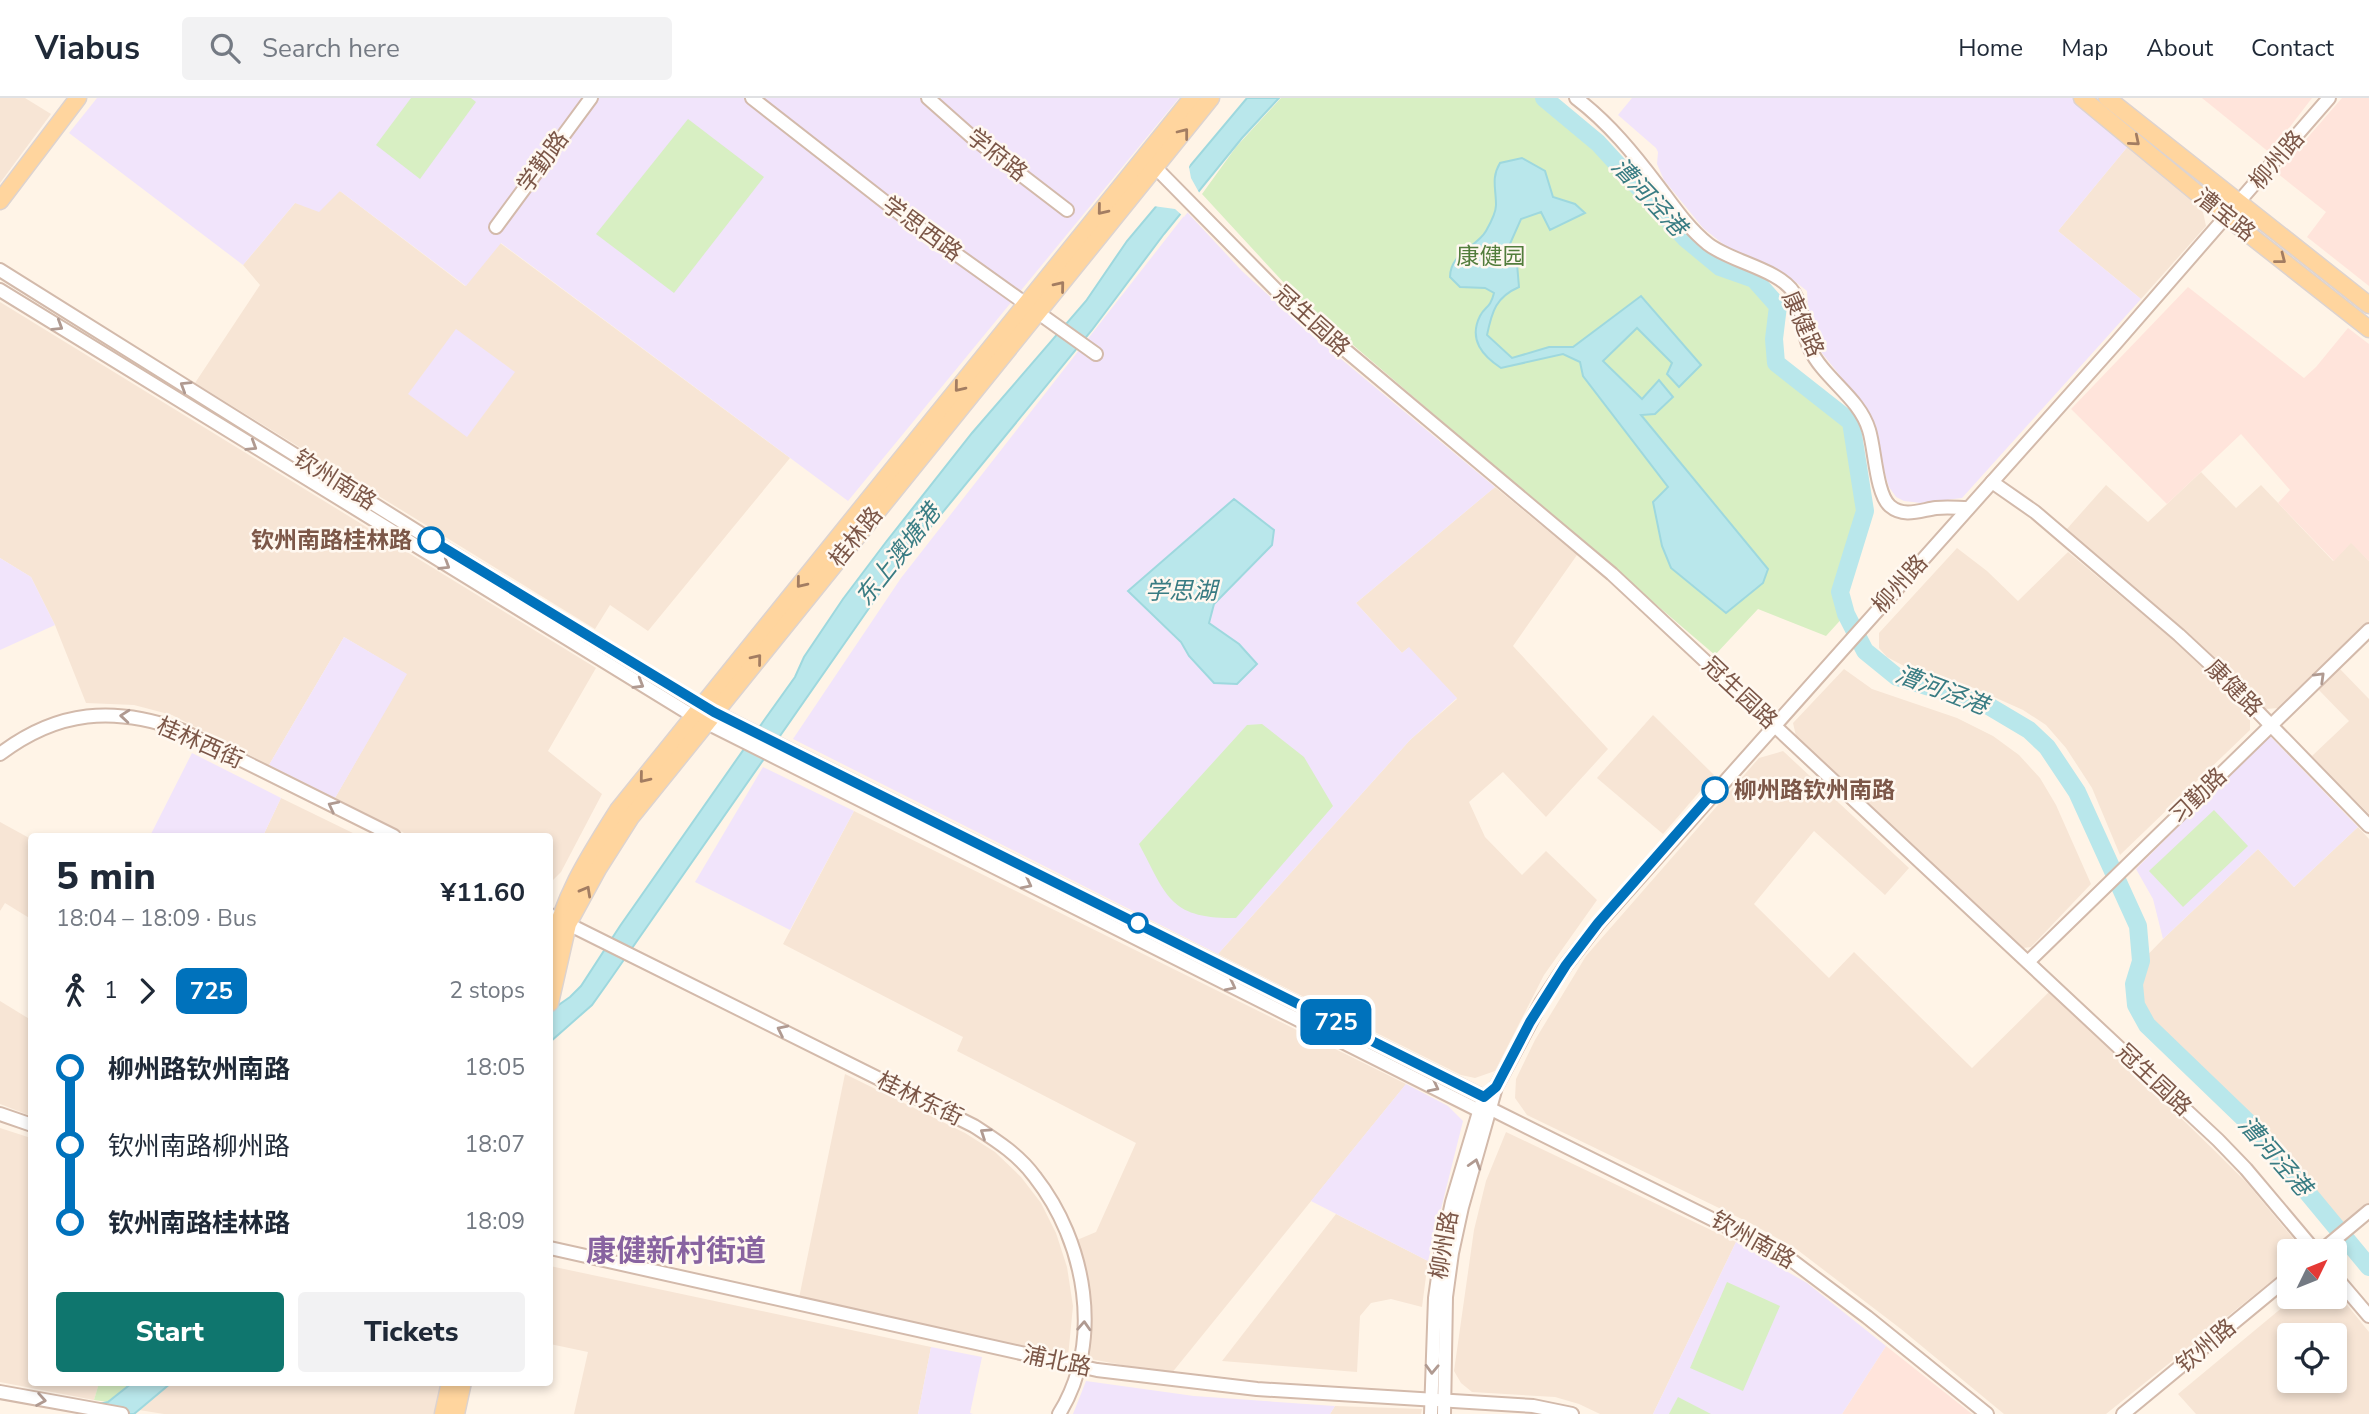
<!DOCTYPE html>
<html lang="en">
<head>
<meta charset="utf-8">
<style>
	body { margin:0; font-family:"Nunito Sans","Noto Sans SC",sans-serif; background:#f2f2f3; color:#1f2937; height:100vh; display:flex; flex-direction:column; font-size:26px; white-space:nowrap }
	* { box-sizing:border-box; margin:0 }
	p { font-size:23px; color:#747a83 }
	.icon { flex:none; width:38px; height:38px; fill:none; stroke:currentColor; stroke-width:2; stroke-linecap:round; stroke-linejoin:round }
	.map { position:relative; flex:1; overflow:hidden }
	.sheet { position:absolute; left:28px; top:735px; width:525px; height:553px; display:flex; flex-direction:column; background:#fff; border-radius:7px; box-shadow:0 4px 10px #0003 }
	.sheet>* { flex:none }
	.badge { padding:0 14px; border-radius:10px; font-size:24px; line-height:46px }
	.needle { width:46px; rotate:47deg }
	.tools { position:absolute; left:2277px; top:1141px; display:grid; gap:14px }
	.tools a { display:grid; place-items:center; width:70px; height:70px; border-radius:7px; background:#fff; box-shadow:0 4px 10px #0003; font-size:35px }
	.map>.badge { position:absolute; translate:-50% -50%; box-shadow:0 0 0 4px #fff }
	.legs { display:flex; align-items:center; gap:10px; height:77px; padding:0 28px; font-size:23px }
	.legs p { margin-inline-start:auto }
	.headline { display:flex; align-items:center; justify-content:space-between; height:119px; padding:0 28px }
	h1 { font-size:38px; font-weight:800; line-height:52px }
	.primary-button { display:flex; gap:14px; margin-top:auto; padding:14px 28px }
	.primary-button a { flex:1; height:80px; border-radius:7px; background:#0f766e; color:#fff; font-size:28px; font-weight:800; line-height:80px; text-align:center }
	.primary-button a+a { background:#f2f2f3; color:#1f2937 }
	ul { padding:0 28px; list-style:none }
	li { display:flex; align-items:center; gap:24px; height:77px; font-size:26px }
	li i { display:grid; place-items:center; width:10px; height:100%; margin:0 9px; background:currentColor }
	li i::after { content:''; width:18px; height:18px; margin:-9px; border:5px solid; border-radius:50%; background:#fff }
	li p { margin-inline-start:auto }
	li:first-child i { background:linear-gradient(#0000 50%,currentColor 0) }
	li:last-child i { background:linear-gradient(currentColor 50%,#0000 0) }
	header { display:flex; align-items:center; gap:42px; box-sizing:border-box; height:98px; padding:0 35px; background:#fff; border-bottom:2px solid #e0e1e3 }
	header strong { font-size:33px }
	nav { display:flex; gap:38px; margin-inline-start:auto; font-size:24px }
	.search { width:490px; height:63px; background:#f2f2f3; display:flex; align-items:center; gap:18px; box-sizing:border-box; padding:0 24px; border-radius:7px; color:#747a83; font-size:26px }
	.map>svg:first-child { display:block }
</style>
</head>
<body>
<header>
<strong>Viabus</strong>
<div class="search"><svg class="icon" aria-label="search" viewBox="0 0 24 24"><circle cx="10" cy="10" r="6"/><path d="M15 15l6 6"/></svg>Search here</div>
<nav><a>Home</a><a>Map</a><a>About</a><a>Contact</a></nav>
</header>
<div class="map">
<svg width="2369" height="1316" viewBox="0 0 2369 1316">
	<rect width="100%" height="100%" fill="#fff4e7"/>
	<g fill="#f7e5d5" fill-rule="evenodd">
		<polygon points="0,0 25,0 51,16 0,85"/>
		<polygon points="2129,47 2201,105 2206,128 2141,201 2058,133"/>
		<polygon points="340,93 465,188 500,145 790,360 648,533 610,507 595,531 195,285 260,187 243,167 295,105"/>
		<polygon points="0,204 596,570 548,653 602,696 561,774 550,785 550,738 410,738 335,700 406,576 344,539 269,667 172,617 134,607 86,605 55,527 31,479 0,460"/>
		<polygon points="2201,374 2236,410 2261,387 2333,463 2351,444 2369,463 2369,525 2279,610 2266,611 2192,539 2066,432 2106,387 2148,424"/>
		<polygon points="1495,389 1577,457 1513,548 1608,651 1546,719 1503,674 1469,704 1485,739 1522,777 1546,753 1597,802 1544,877 1495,973 1475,980 1461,977 1218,856 1410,642 1457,601 1408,550 1402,555 1356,505"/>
		<polygon points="1957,450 1987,473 2018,503 2068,454 2173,542 2250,615 2250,632 2120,757 2092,690 2066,650 2046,627 2023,612 1974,590 1904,568 1887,559 1879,550 1879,535"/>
		<polygon points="2338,569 2369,601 2369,716 2312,658 2349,623 2317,590"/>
		<polygon points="1844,571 1872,591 1957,620 1993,638 2019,657 2040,680 2056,707 2091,786 2031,849 2023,850 1796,638 1793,625"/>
		<polygon points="1653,617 1714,677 1663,736 1597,680"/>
		<polygon points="1783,653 1909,770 1885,797 1814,733 1754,806 1829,880 1854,854 1972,970 2050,893 2216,1054 2246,1084 2297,1145 2295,1153 2289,1153 2289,1169 2106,1316 2004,1316 1901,1231 1795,1150 1752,1126 1527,1017 1515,1000 1516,981 1535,942 1586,858 1759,660"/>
		<polygon points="281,700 359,738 263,738"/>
		<polygon points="854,713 1406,986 1171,1276 1085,1260 1089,1203 1085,1171 1077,1142 1096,1134 1136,1045 957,953 963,939 783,846"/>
		<polygon points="0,724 31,741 31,821 5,805 0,813"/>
		<polygon points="2358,729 2369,741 2369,1108 2339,1133 2251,1028 2144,924 2132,905 2131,889 2134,871 2163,841 2258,751 2294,789"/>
		<polygon points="0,903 31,922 31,1018 0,1006"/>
		<polygon points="845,976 965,1035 995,1054 1021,1079 1041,1105 1056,1135 1067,1169 1073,1208 1068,1259 799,1200"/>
		<polygon points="0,1030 31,1040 32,1284 99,1285 94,1302 0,1284"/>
		<polygon points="1506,1034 1736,1144 1653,1316 1600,1316 1579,1306 1555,1299 1472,1294 1461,1285 1454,1273 1474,1132 1486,1083"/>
		<polygon points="1336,1116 1428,1163 1422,1209 1391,1201 1371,1205 1360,1218 1357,1274 1222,1263"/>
		<polygon points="550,1168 931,1249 918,1316 574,1316 588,1254 550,1246"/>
		<path d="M 2335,1192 L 2369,1234 L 2369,1316 L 2196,1316 L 2178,1296 L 2295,1199 L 2334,1199 ZM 2334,1237 L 2334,1283 L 2289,1283 L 2289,1237 Z"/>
		<polygon points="171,1285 445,1285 438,1316 164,1316 139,1312"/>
		<polygon points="1335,1308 1422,1311 1421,1316 1330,1316"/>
	</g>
	<g fill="#ffe4db">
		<polygon points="2202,0 2312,0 2270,55"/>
		<polygon points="2342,0 2369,0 2369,188 2307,139 2326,114 2277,75"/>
		<polygon points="2188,189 2304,280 2316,269 2348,230 2369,246 2369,463 2351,445 2334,463 2278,405 2290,392 2241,336 2167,406 2071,311"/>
		<polygon points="1886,1248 1972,1316 1842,1316"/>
	</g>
	<g fill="#f1e4fb">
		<polygon points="97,0 1179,0 848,403 501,145 466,188 340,93 319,114 295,105 243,167 69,35"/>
		<polygon points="1632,0 2072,0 2129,47 2058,133 2141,201 1962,400 1921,405 1904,403 1896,399 1889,389 1865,309 1818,250 1812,240 1809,228 1807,193 1787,177 1733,154 1703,130 1664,82 1657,66 1658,54 1656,50 1618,17"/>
		<polygon points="1187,114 1242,173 1305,231 1495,389 1356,505 1402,555 1409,549 1457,600 1410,642 1218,856 793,641 901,480"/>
		<polygon points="456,231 515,274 467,339 408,296"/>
		<polygon points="0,460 31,479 55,527 0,552"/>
		<polygon points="344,539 407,576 335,700 269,667"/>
		<polygon points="2269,637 2358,729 2294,789 2258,751 2163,841 2153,801 2136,771"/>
		<polygon points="192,655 281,700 263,738 150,738"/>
		<polygon points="763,669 854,713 790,832 695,784"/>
		<polygon points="1406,986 1448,1008 1463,1023 1428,1163 1311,1103"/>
		<polygon points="1736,1144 1807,1185 1886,1248 1842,1316 1653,1316"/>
		<polygon points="931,1249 982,1259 970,1315 973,1316 918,1316"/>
		<polygon points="1086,1283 1194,1298 1335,1308 1330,1316 1073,1316"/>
	</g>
	<g fill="#d8efc3">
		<polygon points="411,0 471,0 476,4 420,81 376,47"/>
		<polygon points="1281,0 1544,0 1598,45 1685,140 1720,169 1754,181 1778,208 1774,241 1776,265 1851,324 1865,413 1840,493 1846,516 1826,538 1758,511 1715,557 1297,199 1202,96 1236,49"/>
		<polygon points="688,21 764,79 674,195 596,136"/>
		<path d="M 1262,626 L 1304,659 L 1333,708 L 1236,820 C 1169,821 1167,798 1139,746 L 1247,627 Z"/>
		<polygon points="2214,712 2248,748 2183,809 2149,773"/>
		<polygon points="1727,1184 1780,1208 1743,1293 1690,1270"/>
		<polygon points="99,1285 132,1285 108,1304 94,1302"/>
		<polygon points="1678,1299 1711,1316 1669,1316"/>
	</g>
	<g fill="#b9e7eb" stroke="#9ed8de" stroke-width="2">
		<polygon points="1247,0 1279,0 1242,40 1164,136 1092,232 897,470 607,886 592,907 550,944 550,913 570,899 581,888 620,828 765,621 795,579 804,559 843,501 886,444 972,335 1086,203 1127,143"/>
		<path d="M 1522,60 L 1545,73 L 1553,99 L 1575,106 L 1585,115 L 1550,132 L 1541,114 L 1521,121 L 1509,148 L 1517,166 L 1519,189 C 1496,199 1492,213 1487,237 L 1512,260 L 1549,249 L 1573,249 L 1641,198 L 1701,267 L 1679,289 L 1667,276 L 1672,265 L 1637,230 L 1603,263 L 1642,301 L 1659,282 L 1673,299 L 1655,316 L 1641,317 L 1768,471 L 1763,485 L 1726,515 L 1671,470 L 1662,448 L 1653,404 L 1668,389 L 1583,278 L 1580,264 L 1563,256 L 1501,270 C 1483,258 1468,242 1480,218 C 1485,208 1490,211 1494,195 L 1485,190 L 1460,189 L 1450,179 C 1450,155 1477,149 1486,133 C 1490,126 1496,115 1496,107 C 1496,90 1491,80 1500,65 Z"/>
		<polygon points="1234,401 1274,432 1272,447 1214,506 1209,525 1239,546 1257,566 1237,586 1214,585 1189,558 1181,544 1128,493"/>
		<polygon points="132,1285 171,1285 134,1316 87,1316 99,1306 108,1304"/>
	</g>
	<polygon fill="#fff4e7" points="1192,60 1189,69 1191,80 1201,98 1184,119 1175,111 1153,108"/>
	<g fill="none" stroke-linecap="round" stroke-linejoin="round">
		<polyline stroke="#b9e7eb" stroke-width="18" points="1544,0 1598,45 1685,140 1720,169 1754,181 1778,208 1774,241 1776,265 1851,324 1865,413 1840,494 1846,516 1865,553 1897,579 1987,607 2029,632 2047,649 2077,694 2138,828 2141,863 2134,886 2136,907 2147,927 2255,1031 2369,1169"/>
		<g stroke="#d3baab" stroke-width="16">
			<g id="minor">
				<polyline points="752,0 907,121 1096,256"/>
				<polyline points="928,0 972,39 1067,112"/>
				<path d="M 1576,0 C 1609,25 1634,56 1659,89 C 1674,109 1688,130 1708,146 C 1731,164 1779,171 1794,195 C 1805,213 1801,233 1810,251 C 1824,281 1859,299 1869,332 C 1875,351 1876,396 1890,408 C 1904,420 1921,412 1936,410 C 1947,409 1958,410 1968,410"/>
				<polyline points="1150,64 1288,204 1612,476 2218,1042 2246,1071 2315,1153"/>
				<polyline points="496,129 591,0"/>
				<polyline points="0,172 431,442 702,608 1484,999 1491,1011"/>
				<polyline points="0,192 693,618 1478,1012 1491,1011 1786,1158 1867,1219 1987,1316"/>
				<polyline points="1992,384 2035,414 2179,537 2223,578 2369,728"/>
				<path d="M 0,656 C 58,612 114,608 181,632 L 394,738"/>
				<path d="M 550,817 L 974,1028 C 997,1043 1019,1057 1035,1079 C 1086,1144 1104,1243 1059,1316"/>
				<polyline points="2028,864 2369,532"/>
				<polyline points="0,1016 32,1027"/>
				<polyline points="550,1150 1097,1272 1257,1291 1533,1308 1572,1316"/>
				<polyline points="2321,1153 2369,1113"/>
				<polyline points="2334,1177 2369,1218"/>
				<polyline points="0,1294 122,1316"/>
				<polyline points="1431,1316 1435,1200 1442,1151 1452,1104 1482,1004"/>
				<polyline points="1444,1316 1446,1199 1452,1155 1462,1109 1496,989 1541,905 1566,867 1598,826 2116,245 2329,0"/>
				<polyline points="2123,1316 2289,1179"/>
			</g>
		</g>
		<g stroke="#ddd3cf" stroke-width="19">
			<g id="major">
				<polyline points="2082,0 2204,101 2369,231"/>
				<polyline points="2107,0 2369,207"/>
				<polyline points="0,103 78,0"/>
				<path d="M 550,856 C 563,798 587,761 618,712 L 1192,0"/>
				<polyline points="550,905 568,826 598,771 631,719 1211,0"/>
				<polyline points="443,1316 450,1284"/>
				<polyline points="456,1316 463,1284"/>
			</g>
		</g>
		<use href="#minor" stroke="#fff" stroke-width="12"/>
		<use href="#major" stroke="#ffd59e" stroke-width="16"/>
	</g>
	<defs><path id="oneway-chevron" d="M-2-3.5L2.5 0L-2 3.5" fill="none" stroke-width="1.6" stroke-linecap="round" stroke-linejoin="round" transform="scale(1.75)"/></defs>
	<g stroke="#a37d62">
		<use href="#oneway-chevron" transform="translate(1184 35) rotate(-52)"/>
		<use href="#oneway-chevron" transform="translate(2135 43) rotate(40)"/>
		<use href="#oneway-chevron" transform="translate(1102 112) rotate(129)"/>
		<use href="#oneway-chevron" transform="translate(2281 161) rotate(38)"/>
		<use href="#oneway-chevron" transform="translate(1060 188) rotate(-51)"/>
		<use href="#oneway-chevron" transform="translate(959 289) rotate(129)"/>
		<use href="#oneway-chevron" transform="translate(801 485) rotate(129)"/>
		<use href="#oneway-chevron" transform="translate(757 561) rotate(-51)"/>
		<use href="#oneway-chevron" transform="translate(644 680) rotate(129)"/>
		<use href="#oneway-chevron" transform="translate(586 793) rotate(-61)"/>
	</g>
	<g stroke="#b09a91">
		<use href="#oneway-chevron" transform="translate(58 228) rotate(32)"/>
		<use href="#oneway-chevron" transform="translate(185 288) rotate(-148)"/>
		<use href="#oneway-chevron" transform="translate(252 348) rotate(32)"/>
		<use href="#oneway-chevron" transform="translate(445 467) rotate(32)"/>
		<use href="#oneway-chevron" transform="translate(2320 579) rotate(-44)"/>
		<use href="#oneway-chevron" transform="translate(639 586) rotate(31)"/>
		<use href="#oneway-chevron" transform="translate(125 618) rotate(-175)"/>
		<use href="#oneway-chevron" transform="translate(333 708) rotate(-153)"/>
		<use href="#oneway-chevron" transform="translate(1027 786) rotate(27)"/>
		<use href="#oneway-chevron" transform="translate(1231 888) rotate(27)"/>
		<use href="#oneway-chevron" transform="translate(782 932) rotate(-154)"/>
		<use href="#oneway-chevron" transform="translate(1434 989) rotate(27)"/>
		<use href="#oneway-chevron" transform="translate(985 1035) rotate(-146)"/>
		<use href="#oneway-chevron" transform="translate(1475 1066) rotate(-73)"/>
		<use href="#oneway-chevron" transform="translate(1084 1228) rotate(-87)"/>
		<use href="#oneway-chevron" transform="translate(1432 1271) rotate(92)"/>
		<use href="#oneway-chevron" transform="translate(41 1302) rotate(10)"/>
	</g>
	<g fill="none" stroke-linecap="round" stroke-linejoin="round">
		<g stroke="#fff" stroke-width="16">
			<polyline id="line-1" points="431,442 714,614 1484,999 1496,989 1530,924 1566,867 1598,825 1715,692"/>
		</g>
		<use href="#line-1" stroke="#0072bc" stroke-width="10"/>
	</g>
	<g fill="#fff" stroke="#0072bc" stroke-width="3.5">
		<circle cx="431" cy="442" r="12"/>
		<circle cx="1715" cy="692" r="12"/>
		<circle cx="1138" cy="825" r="9"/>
	</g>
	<g text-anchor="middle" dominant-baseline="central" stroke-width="5" stroke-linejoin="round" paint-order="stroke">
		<g font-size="23" fill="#7c5748" stroke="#fff8f0">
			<text transform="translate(997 57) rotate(38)">学府路</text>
			<text transform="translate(2277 62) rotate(-49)">柳州路</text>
			<text transform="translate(543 64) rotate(-54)">学勤路</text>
			<text transform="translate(2225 117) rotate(38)">漕宝路</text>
			<text transform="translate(922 131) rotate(36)">学思西路</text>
			<text transform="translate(1312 223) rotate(42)">冠生园路</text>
			<text transform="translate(1803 226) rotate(66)">康健路</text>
			<text transform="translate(335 382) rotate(32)">钦州南路</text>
			<text transform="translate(856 439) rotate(-51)">桂林路</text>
			<text transform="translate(1900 486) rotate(-48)">柳州路</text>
			<text transform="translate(2234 590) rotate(45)">康健路</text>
			<text transform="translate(1740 595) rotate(43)">冠生园路</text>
			<text transform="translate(200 645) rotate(24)">桂林西街</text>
			<text transform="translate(2198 698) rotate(-44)">习勤路</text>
			<text transform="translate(2154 982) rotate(43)">冠生园路</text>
			<text transform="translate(920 1001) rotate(26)">桂林东街</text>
			<text transform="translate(1753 1142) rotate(29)">钦州南路</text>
			<text transform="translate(1444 1147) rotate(-80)">柳州路</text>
			<text transform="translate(2206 1248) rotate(-40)">钦州路</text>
			<text transform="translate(1057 1263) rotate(12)">浦北路</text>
		</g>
		<g font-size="23" fill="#527d3c" stroke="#fff8f0">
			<text x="1491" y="158">康健园</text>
		</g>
		<g font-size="23" font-weight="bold" fill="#7c5748" stroke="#fff8f0" text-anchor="end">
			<text x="412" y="442">钦州南路桂林路</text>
			<text x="1734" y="692" text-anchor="start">柳州路钦州南路</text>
		</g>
		<g font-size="24" font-style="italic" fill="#397c83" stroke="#fff8f0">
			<text transform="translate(1649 99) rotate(47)">漕河泾港</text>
			<text transform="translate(898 457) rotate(-52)">东上澳塘港</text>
			<text x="1181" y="493">学思湖</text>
			<text transform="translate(1942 592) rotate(21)">漕河泾港</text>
			<text transform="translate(2275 1058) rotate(49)">漕河泾港</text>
		</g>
		<g font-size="30" font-weight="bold" fill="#8863a0" stroke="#fff8f0">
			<text x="676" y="1153">康健新村街道</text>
		</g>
	</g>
</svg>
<div class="tools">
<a><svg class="needle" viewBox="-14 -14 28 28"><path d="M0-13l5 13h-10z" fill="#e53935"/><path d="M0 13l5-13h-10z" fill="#747a83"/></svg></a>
<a><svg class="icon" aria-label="locate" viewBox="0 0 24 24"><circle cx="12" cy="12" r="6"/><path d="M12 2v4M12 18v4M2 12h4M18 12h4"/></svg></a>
</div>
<b class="badge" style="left:1336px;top:924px;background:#0072bc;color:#fff">725</b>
<section class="sheet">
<div class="headline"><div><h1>5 min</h1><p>18:04 – 18:09 · Bus</p></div><b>¥11.60</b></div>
<div class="legs"><svg class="icon" aria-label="walk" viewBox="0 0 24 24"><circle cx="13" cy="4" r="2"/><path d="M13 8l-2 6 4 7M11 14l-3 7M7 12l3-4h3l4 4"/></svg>1<svg class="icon" aria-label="forward" viewBox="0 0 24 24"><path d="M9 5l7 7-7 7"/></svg><b class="badge" style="background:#0072bc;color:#fff">725</b><p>2 stops</p></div>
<ul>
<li><i style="color:#0072bc"></i><b>柳州路钦州南路</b><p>18:05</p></li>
<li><i style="color:#0072bc"></i><span>钦州南路柳州路</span><p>18:07</p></li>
<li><i style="color:#0072bc"></i><b>钦州南路桂林路</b><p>18:09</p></li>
</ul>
<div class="primary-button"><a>Start</a><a>Tickets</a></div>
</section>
</div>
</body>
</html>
